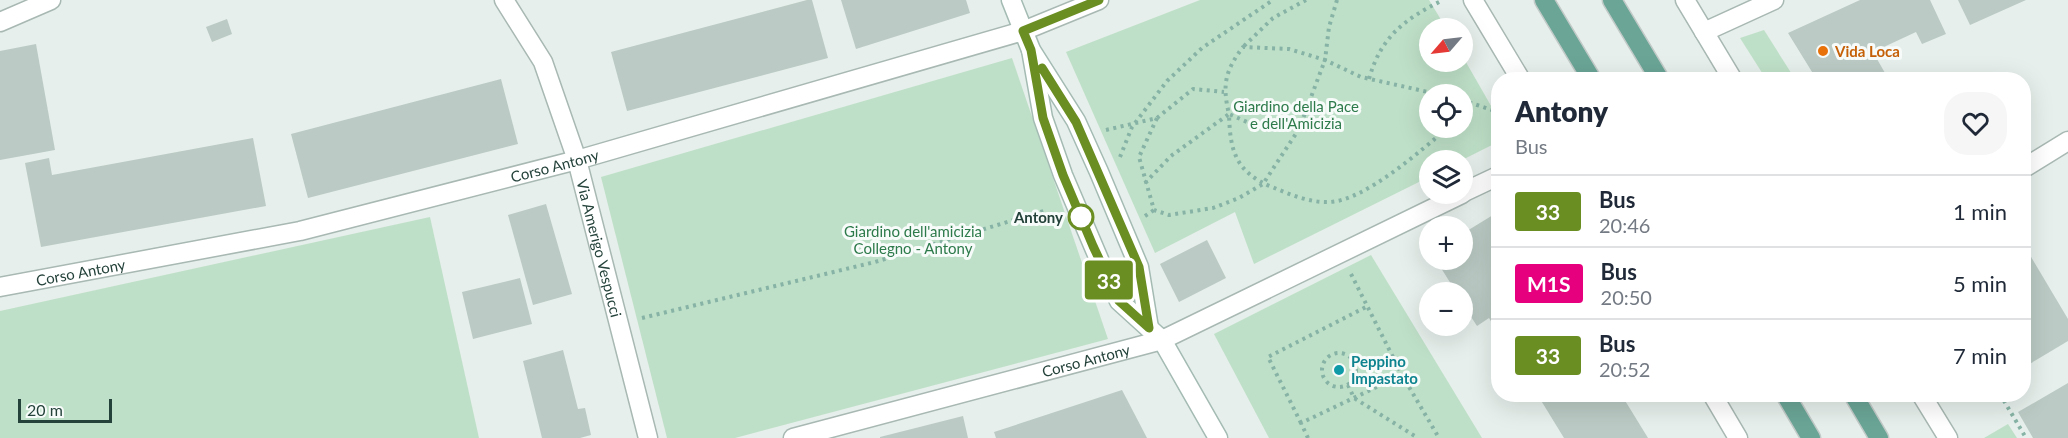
<!DOCTYPE html>
<html lang="it">
<head>
<meta charset="utf-8">
<style>
	body { margin:0; font-family:Lato,sans-serif; background:#f6f6f7; color:#1f2937; height:100vh; display:flex; flex-direction:column; font-size:22px; white-space:nowrap }
	* { box-sizing:border-box; margin:0 }
	p { font-size:20px; color:#747a83 }
	.icon { flex:none; width:33px; height:33px; fill:none; stroke:currentColor; stroke-width:2; stroke-linecap:round; stroke-linejoin:round }
	.map { position:relative; flex:1; overflow:hidden }
	.details { position:absolute; left:1491px; top:72px; width:540px; height:330px; display:flex; flex-direction:column; background:#fff; border-radius:24px; box-shadow:0 6px 24px #0002 }
	.details>* { flex:none }
	.badge { padding:0 12px; border-radius:4px; font-size:21px; line-height:39px }
	.needle { width:39px; rotate:242deg }
	.controls { position:absolute; left:1419px; top:18px; display:grid; gap:12px }
	.controls a { display:grid; place-items:center; width:54px; height:54px; border-radius:50%; background:#fff; box-shadow:0 6px 24px #0002; font-size:30px }
	.scale { position:absolute; left:18px; bottom:15px; width:94px; box-sizing:border-box; padding-left:6px; border:3px solid #24423a; border-top:0; font-size:16px; line-height:21px; white-space:nowrap; color:#24423a; -webkit-text-stroke:4px #f7fbf9; paint-order:stroke }
	.map>.badge { position:absolute; translate:-50% -50%; box-shadow:0 0 0 3px #fff }
	.round { display:grid; place-items:center; flex:none; width:63px; height:63px; border-radius:24px; background:#f6f6f7 }
	.headline { display:flex; align-items:center; justify-content:space-between; height:102px; padding:0 24px }
	h1 { font-size:28px; font-weight:800; line-height:45px }
	ul { padding:0; list-style:none }
	li { display:flex; align-items:center; gap:18px; height:72px; padding:0 24px; border-top:2px solid #e0e1e3 }
	li div { flex:1 }
	li b { display:block; font-size:22px }
	li em { font-style:normal }
	li .badge { min-width:66px; font-weight:700; text-align:center }
	.map>svg:first-child { display:block }
</style>
</head>
<body>
<div class="map">
<svg width="2068" height="438" viewBox="0 0 2068 438">
	<rect width="100%" height="100%" fill="#e6efeb"/>
	<g fill="#bfe0c8" fill-rule="evenodd">
		<path d="M 1200,0 L 1429,0 L 1446,28 L 1430,28 L 1430,62 L 1462,62 L 1463,57 L 1498,118 L 1498,142 L 1462,160 L 1430,160 L 1429,177 L 1254,264 L 1235,212 L 1155,253 L 1066,52 ZM 1462,94 L 1462,128 L 1430,128 L 1430,94 Z"/>
		<polygon points="1764,30 1795,79 1766,79 1740,38"/>
		<polygon points="1012,58 1108,339 735,438 667,438 601,177"/>
		<polygon points="430,217 479,438 0,438 0,311"/>
		<polygon points="1371,255 1482,438 1269,438 1214,334"/>
		<polygon points="2008,424 2017,438 1984,438"/>
	</g>
	<g fill="#bbcac4">
		<polygon points="807,0 812,0 828,58 627,111 611,52"/>
		<polygon points="841,0 966,0 970,13 856,49"/>
		<polygon points="1860,0 1930,0 1946,34 1922,44 1916,32 1873,52 1889,80 1817,80 1788,33"/>
		<polygon points="1958,0 2026,0 1970,25"/>
		<polygon points="227,19 232,34 212,42 206,27"/>
		<polygon points="36,44 55,150 0,160 0,51"/>
		<polygon points="501,79 518,144 308,198 291,134"/>
		<polygon points="253,138 266,206 41,247 25,163 49,158 52,175"/>
		<polygon points="546,204 572,294 533,305 508,215"/>
		<polygon points="1493,215 1498,224 1498,333 1489,318 1477,326 1462,303 1462,292 1456,292 1436,260 1462,260 1462,234"/>
		<polygon points="1207,240 1226,278 1179,302 1160,264"/>
		<polygon points="2024,245 2068,319 2068,341 2028,365 2024,357"/>
		<polygon points="520,278 532,324 473,339 462,292"/>
		<polygon points="563,350 578,409 585,408 591,435 580,438 542,438 523,361"/>
		<polygon points="2068,383 2068,438 2033,438 2018,412"/>
		<polygon points="1122,390 1147,438 996,438 994,432"/>
		<polygon points="1537,394 1621,394 1648,438 1564,438"/>
		<polygon points="963,416 968,438 880,438 880,437"/>
	</g>
	<g fill="none" stroke-linecap="round" stroke-linejoin="round">
		<g stroke="#a8b8b2" stroke-width="21">
			<g id="street">
				<path id="s1" d="M 504,0 L 543,62 L 577,160 L 648,438"/>
				<polyline points="1473,0 1521,80"/>
				<polyline points="1685,0 1733,80"/>
				<polyline points="0,22 51,0"/>
				<polyline points="1704,32 1774,0"/>
				<polyline points="2024,168 2068,141"/>
				<polyline points="1462,193 1498,176"/>
				<path id="s2" d="M 0,287 L 300,231 L 577,160 L 1023,31 L 1099,0"/>
				<polyline points="1712,394 1738,438"/>
				<polyline points="1921,394 1948,438"/>
				<path id="s3" d="M 793,438 L 1162,340 L 1462,194"/>
			</g>
		</g>
		<g stroke="#a4bbb3" stroke-width="21">
			<g id="secondary">
				<polyline points="1011,0 1031,50 1076,121 1099,172 1139,267 1149,328"/>
				<polyline points="1031,50 1043,118 1063,175 1101,264 1119,301 1162,340 1218,438"/>
			</g>
		</g>
		<g stroke="#c2cac8" stroke-width="21">
			<g id="primary">
				<polyline points="1544,0 1592,80"/>
				<polyline points="1612,0 1660,80"/>
				<polyline points="1785,394 1811,438"/>
				<polyline points="1853,394 1879,438"/>
			</g>
		</g>
		<g stroke="#86b3a5" stroke-width="4" stroke-dasharray="3 4.5" stroke-linecap="butt">
			<polyline points="1337,0 1329,27 1325,60 1361,77 1437,94"/>
			<polyline points="1244,46 1273,18 1306,0"/>
			<path d="M 1369,79 C 1381,36 1405,19 1443,0"/>
			<polyline points="1462,100 1498,112"/>
			<polyline points="1462,112 1471,102"/>
			<polyline points="1157,118 1193,89 1224,92"/>
			<path d="M 1106,130 L 1157,118 L 1139,157 L 1154,210 L 1169,215 L 1213,208 L 1239,198 L 1263,184 L 1299,129 L 1325,60 L 1289,49 L 1243,47 C 1225,71 1222,85 1229,114 L 1265,130 L 1299,129"/>
			<polyline points="1120,157 1132,127 1167,81 1202,48 1273,0"/>
			<path d="M 1145,183 L 1171,156 L 1229,114 C 1230,150 1235,172 1272,187 C 1289,194 1310,203 1329,202 C 1365,201 1421,150 1448,128"/>
			<polyline points="1145,216 1154,210"/>
			<polyline points="1351,274 1402,375"/>
			<polyline points="642,318 875,262 1047,210"/>
			<circle cx="1339" cy="370" r="17"/>
			<polyline points="1348,385 1354,398 1418,438"/>
			<polyline points="2000,394 2026,438"/>
			<polyline points="1301,423 1268,357 1368,306"/>
			<polyline points="1308,438 1301,423 1402,375 1439,438"/>
		</g>
		<use href="#street" stroke="#fff" stroke-width="18"/>
		<use href="#secondary" stroke="#fff" stroke-width="18"/>
		<use href="#primary" stroke="#6aa596" stroke-width="18"/>
	</g>
	<g fill="none" stroke-linecap="round" stroke-linejoin="round">
		<g stroke="#fff" stroke-width="14">
			<polyline id="line" points="1042,68 1076,122 1139,267 1149,328 1119,301 1093,246 1063,175 1043,118 1031,50 1023,31 1099,0"/>
		</g>
		<use href="#line" stroke="#6b8e23" stroke-width="9"/>
	</g>
	<circle fill="#e8710a" stroke="#f7fbf9" stroke-width="2" cx="1823" cy="51" r="6"/>
	<circle fill="#fff" stroke="#6b8e23" stroke-width="3" cx="1081" cy="217" r="12"/>
	<circle fill="#0f9aa8" stroke="#f7fbf9" stroke-width="2" cx="1339" cy="370" r="6"/>
	<g text-anchor="middle" dominant-baseline="central" stroke-width="6" stroke-linejoin="round" paint-order="stroke">
		<g font-size="15" font-weight="bold" fill="#c56008" stroke="#f7fbf9" text-anchor="start">
			<text x="1835" y="51">Vida Loca</text>
		</g>
		<g font-size="15" fill="#2d7a4b" stroke="#f7fbf9">
			<text x="1296" y="106">Giardino della Pace<tspan x="1296" dy="17">e dell'Amicizia</tspan></text>
			<text x="913" y="231">Giardino dell'amicizia<tspan x="913" dy="17">Collegno - Antony</tspan></text>
		</g>
		<g font-size="15" fill="#24423a" stroke="#f7fbf9">
			<text stroke="none"><textPath href="#s2" startOffset="568">Corso Antony</textPath></text>
			<text stroke="none"><textPath href="#s1" startOffset="268">Via Amerigo Vespucci</textPath></text>
			<text stroke="none"><textPath href="#s2" startOffset="82">Corso Antony</textPath></text>
			<text stroke="none"><textPath href="#s3" startOffset="303">Corso Antony</textPath></text>
		</g>
		<g font-size="15" font-weight="bold" fill="#24423a" stroke="#f7fbf9" text-anchor="end">
			<text x="1063" y="217">Antony</text>
		</g>
		<g font-size="15" font-weight="bold" fill="#0d838f" stroke="#f7fbf9" text-anchor="start">
			<text x="1351" y="361">Peppino<tspan x="1351" dy="17">Impastato</tspan></text>
		</g>
	</g>
</svg>
<div class="controls">
<a><svg class="needle" viewBox="-14 -14 28 28"><path d="M0-13l5 13h-10z" fill="#e53935"/><path d="M0 13l5-13h-10z" fill="#747a83"/></svg></a>
<a><svg class="icon" aria-label="locate" viewBox="0 0 24 24"><circle cx="12" cy="12" r="6"/><path d="M12 2v4M12 18v4M2 12h4M18 12h4"/></svg></a>
<a><svg class="icon" aria-label="layers" viewBox="0 0 24 24"><path d="M12 4l9 5-9 5-9-5zM3 14l9 5 9-5"/></svg></a>
<a>+</a>
<a>−</a>
</div>
<div class="scale">20 m</div>
<b class="badge" style="left:1109px;top:280px;background:#6b8e23;color:#fff">33</b>
<section class="details">
<div class="headline"><div><h1>Antony</h1><p>Bus</p></div><a class="round"><svg class="icon" aria-label="heart" viewBox="0 0 24 24"><path d="M12 20l-8-8c-3-5 5-10 8-4 3-6 11-1 8 4z"/></svg></a></div>
<ul>
<li><span class="badge" style="background:#6b8e23;color:#fff">33</span><div><b>Bus</b><p>20:46</p></div><em>1 min</em></li>
<li><span class="badge" style="background:#e6007e;color:#fff">M1S</span><div><b>Bus</b><p>20:50</p></div><em>5 min</em></li>
<li><span class="badge" style="background:#6b8e23;color:#fff">33</span><div><b>Bus</b><p>20:52</p></div><em>7 min</em></li>
</ul>
</section>
</div>
</body>
</html>
